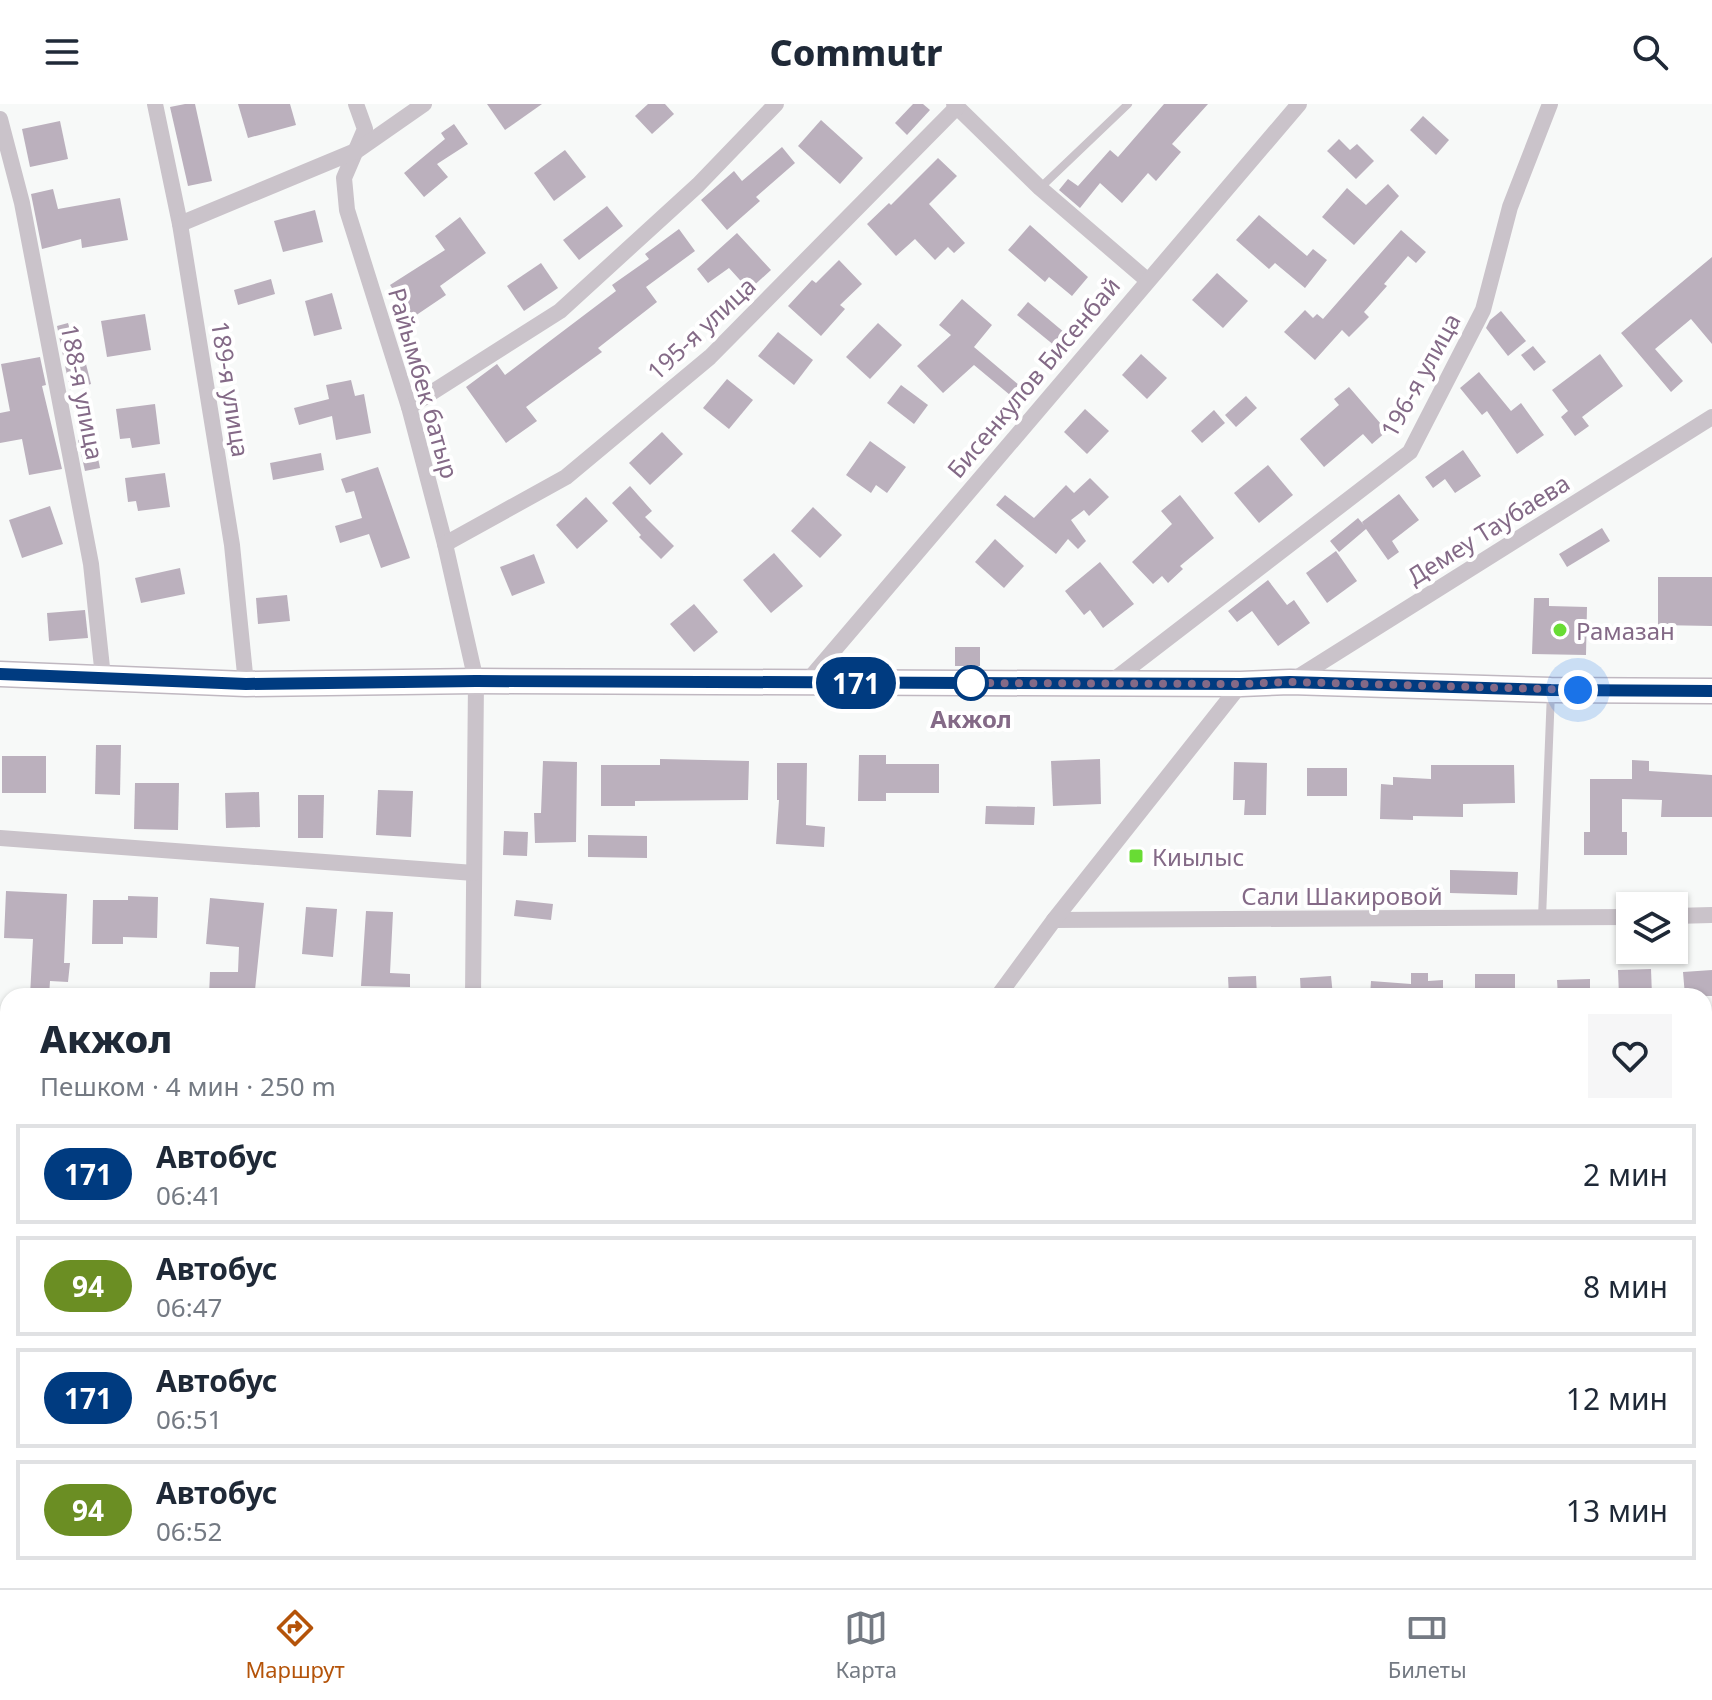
<!DOCTYPE html>
<html lang="ru">
<head>
<meta charset="utf-8">
<style>
	body { margin:0; font-family:"Noto Sans",sans-serif; background:#f6f6f7; color:#1f2937; height:100vh; display:flex; flex-direction:column; font-size:30px; white-space:nowrap }
	* { box-sizing:border-box; margin:0 }
	p { font-size:26px; color:#747a83 }
	.icon { flex:none; width:44px; height:44px; fill:none; stroke:currentColor; stroke-width:2; stroke-linecap:round; stroke-linejoin:round }
	.map { position:relative; flex:1; overflow:hidden }
	.sheet { position:absolute; left:0px; top:884px; width:1712px; height:600px; display:flex; flex-direction:column; background:#fff; border-radius:24px 24px 0 0; box-shadow:0 2px 6px #0004 }
	.sheet>* { flex:none }
	.badge { padding:0 16px; border-radius:26px; font-size:28px; line-height:52px }
	.controls { position:absolute; left:1616px; top:788px; display:grid; gap:16px }
	.controls a { display:grid; place-items:center; width:72px; height:72px; border-radius:0px; background:#fff; box-shadow:0 2px 6px #0004; font-size:40px }
	.you { position:absolute; width:40px; height:40px; margin:-20px; border:6px solid #fff; border-radius:50%; background:#1a73e8; box-shadow:0 0 0 12px #1a73e833 }
	.map>.badge { position:absolute; translate:-50% -50%; box-shadow:0 0 0 4px #fff }
	.round { display:grid; place-items:center; flex:none; width:84px; height:84px; border-radius:0px; background:#f6f6f7 }
	.summary { display:flex; align-items:center; justify-content:space-between; height:136px; padding:0 40px }
	h1 { font-size:38px; font-weight:800; line-height:60px }
	ul { padding:0; list-style:none }
	li { display:flex; align-items:center; gap:24px; height:100px; margin:0 16px 12px; padding:0 24px; border:4px solid #e0e1e3; border-radius:0px }
	li div { flex:1 }
	li b { display:block; font-size:30px }
	li em { font-style:normal }
	li .badge { min-width:88px; font-weight:700; text-align:center }
	header { display:flex; justify-content:space-between; align-items:center; height:104px; padding:0 40px; background:#fff; font-size:36px; font-weight:800 }
	.tab-bar { display:flex; justify-content:space-around; align-items:center; height:112px; border-top:2px solid #e0e1e3; background:#fff; font-size:22px; color:#747a83 }
	.tab-bar a { display:grid; justify-items:center; gap:4px }
	.tab-bar .current { color:#b45309 }
	.map>svg:first-child { display:block }
</style>
</head>
<body>
<header><svg class="icon" aria-label="menu" viewBox="0 0 24 24"><path d="M4 6h16M4 12h16M4 18h16"/></svg>Commutr<svg class="icon" aria-label="search" viewBox="0 0 24 24"><circle cx="10" cy="10" r="6"/><path d="M15 15l6 6"/></svg></header>
<div class="map">
<svg width="1712" height="1484" viewBox="0 0 1712 1484">
	<rect width="100%" height="100%" fill="#f7f9f8"/>
	<polygon fill="#eaeaeb" points="841,1476 1425,1476 1419,1484 851,1484"/>
	<g fill="#bbb0bd">
		<polygon points="185,0 195,0 212,77 188,82 170,3"/>
		<polygon points="238,0 290,0 296,21 248,34"/>
		<polygon points="487,0 542,0 505,26"/>
		<polygon points="648,0 665,0 674,10 652,30 635,12"/>
		<polygon points="913,0 923,0 930,6 907,31 895,19"/>
		<polygon points="1164,0 1208,0 1172,40 1181,48 1156,77 1148,69 1122,99 1100,79 1080,104 1059,86 1068,75 1078,82 1110,46 1118,53"/>
		<polygon points="1423,12 1449,36 1436,51 1410,26"/>
		<polygon points="821,16 863,54 840,80 798,42"/>
		<polygon points="60,17 68,55 30,63 22,25"/>
		<polygon points="454,20 468,40 437,60 448,73 424,93 404,69 445,35 441,29"/>
		<polygon points="1339,35 1350,46 1357,40 1374,57 1356,75 1327,47"/>
		<polygon points="782,43 795,59 756,93 760,97 727,126 701,96 734,67 742,77"/>
		<polygon points="565,46 586,73 554,97 534,69"/>
		<polygon points="938,54 957,72 929,100 965,139 954,149 948,143 935,156 915,135 896,152 867,120 889,99 891,101"/>
		<polygon points="1388,80 1399,92 1354,141 1322,113 1347,84 1366,101"/>
		<polygon points="53,85 58,105 120,94 128,136 82,144 81,135 42,145 31,90"/>
		<polygon points="607,102 623,122 579,156 563,136"/>
		<polygon points="315,106 323,138 283,148 274,117"/>
		<polygon points="1259,111 1307,152 1313,145 1327,156 1305,184 1275,159 1269,165 1236,136"/>
		<polygon points="460,113 486,149 440,182 446,191 412,214 390,181 445,146 435,132"/>
		<polygon points="1030,121 1088,173 1072,192 1049,173 1045,178 1008,146"/>
		<polygon points="679,125 695,147 646,183 657,198 598,244 602,248 526,303 537,317 506,339 466,283 497,260 505,271 616,187 612,181 649,155 645,150"/>
		<polygon points="1401,126 1426,148 1416,159 1408,152 1384,180 1387,182 1364,208 1369,213 1349,233 1342,226 1315,256 1284,228 1305,206 1313,214 1317,210 1323,215"/>
		<polygon points="737,129 771,166 749,186 729,164 708,179 697,165"/>
		<polygon points="1712,153 1712,240 1691,215 1655,245 1683,277 1671,288 1621,229"/>
		<polygon points="839,156 862,180 840,201 845,205 821,232 788,202 812,176 816,179"/>
		<polygon points="541,159 558,184 524,207 507,182"/>
		<polygon points="1217,169 1248,197 1223,224 1192,196"/>
		<polygon points="271,175 275,190 238,201 234,186"/>
		<polygon points="332,189 342,225 314,232 305,197"/>
		<polygon points="962,195 992,221 974,243 1019,281 1010,291 974,261 943,289 917,262 951,231 939,221"/>
		<polygon points="1028,198 1065,229 1055,242 1017,211"/>
		<polygon points="1501,207 1526,237 1508,252 1486,224 1490,216"/>
		<polygon points="145,210 151,246 107,253 101,217"/>
		<polygon points="68,219 79,257 85,256 91,280 70,286 57,222"/>
		<polygon points="878,219 902,241 870,275 846,253"/>
		<polygon points="778,228 813,256 794,281 758,252"/>
		<polygon points="1533,242 1546,258 1534,267 1521,251"/>
		<polygon points="1141,250 1167,274 1147,295 1122,271"/>
		<polygon points="1600,250 1623,282 1582,313 1589,322 1575,332 1561,313 1568,307 1552,286"/>
		<polygon points="40,253 46,281 42,282 62,365 29,371 22,335 0,339 0,309 10,307 1,260"/>
		<polygon points="1479,268 1511,307 1521,299 1544,331 1517,350 1487,307 1482,311 1460,284"/>
		<polygon points="727,275 753,296 729,325 703,304"/>
		<polygon points="351,276 355,292 364,290 371,329 336,336 332,312 299,321 294,304 329,295 326,281"/>
		<polygon points="901,281 928,301 914,320 887,299"/>
		<polygon points="1349,283 1387,327 1372,340 1363,330 1324,363 1300,335 1339,301 1334,295"/>
		<polygon points="1246,292 1257,304 1236,323 1225,311"/>
		<polygon points="155,300 160,340 132,344 130,334 120,335 116,305"/>
		<polygon points="1085,305 1109,327 1087,350 1064,328"/>
		<polygon points="1214,306 1225,319 1202,339 1191,327"/>
		<polygon points="662,328 683,350 650,381 629,359"/>
		<polygon points="94,333 100,364 85,367 78,336"/>
		<polygon points="870,337 906,363 887,389 876,381 871,389 846,371"/>
		<polygon points="1463,346 1481,372 1455,389 1445,375 1433,384 1425,373"/>
		<polygon points="321,349 324,366 273,376 270,359"/>
		<polygon points="1268,361 1293,391 1259,419 1234,389"/>
		<polygon points="378,363 410,454 381,464 369,430 340,439 335,422 362,414 354,387 346,389 341,375"/>
		<polygon points="165,369 170,403 138,407 136,397 128,398 125,374"/>
		<polygon points="1090,374 1109,393 1089,412 1084,406 1071,416 1086,437 1078,445 1068,435 1056,450 996,401 1005,391 1034,414 1066,381 1074,389"/>
		<polygon points="630,382 652,407 645,413 674,442 661,455 639,433 641,431 612,399"/>
		<polygon points="1399,390 1419,416 1392,437 1399,448 1388,456 1366,425 1339,448 1330,437 1358,414 1364,421 1362,418"/>
		<polygon points="1180,391 1214,434 1180,462 1183,465 1168,479 1162,472 1153,480 1132,458 1172,420 1161,407"/>
		<polygon points="586,393 608,417 577,445 556,421"/>
		<polygon points="50,402 63,440 22,454 9,416"/>
		<polygon points="813,403 842,431 820,454 791,427"/>
		<polygon points="1602,424 1610,437 1567,463 1559,450"/>
		<polygon points="995,435 1024,462 1004,484 975,458"/>
		<polygon points="1336,447 1357,477 1327,499 1306,469"/>
		<polygon points="774,449 803,482 771,509 743,476"/>
		<polygon points="534,450 545,479 512,492 500,463"/>
		<polygon points="1100,458 1134,500 1103,524 1090,506 1084,511 1065,487"/>
		<polygon points="180,464 185,490 141,499 135,474"/>
		<polygon points="1658,473 1712,473 1712,522 1658,521"/>
		<polygon points="1268,476 1287,501 1294,496 1310,519 1278,542 1252,507 1237,518 1228,507"/>
		<polygon points="287,491 290,517 258,520 256,494"/>
		<polygon points="1534,494 1549,494 1549,502 1587,503 1586,551 1532,550"/>
		<polygon points="694,500 718,528 694,548 670,520"/>
		<polygon points="85,506 88,534 49,537 47,509"/>
		<rect x="955" y="543" width="25" height="19"/>
		<polygon points="96,641 121,641 120,691 95,690"/>
		<polygon points="859,651 886,651 886,660 939,660 939,689 886,689 886,697 858,697"/>
		<rect x="2" y="652" width="44" height="37"/>
		<polygon points="660,655 749,657 748,696 635,697 635,702 601,702 601,661 660,661"/>
		<polygon points="1100,655 1101,700 1053,702 1051,657"/>
		<polygon points="1632,656 1649,657 1649,667 1712,671 1712,713 1661,713 1662,696 1622,695 1622,728 1627,728 1627,751 1584,751 1584,728 1590,728 1590,675 1632,675"/>
		<polygon points="543,657 577,658 576,738 535,739 534,709 541,709"/>
		<polygon points="1234,658 1267,659 1266,711 1244,711 1245,696 1233,696"/>
		<polygon points="777,659 807,659 806,721 825,723 824,743 776,740 779,696 777,696"/>
		<polygon points="1431,661 1514,661 1515,699 1463,700 1463,713 1413,712 1413,716 1380,715 1381,680 1393,681 1393,673 1431,675"/>
		<rect x="1307" y="664" width="40" height="28"/>
		<polygon points="135,679 179,679 178,726 134,725"/>
		<polygon points="378,686 413,687 411,733 376,731"/>
		<polygon points="259,688 260,723 226,724 225,689"/>
		<polygon points="298,691 324,691 323,734 298,734"/>
		<polygon points="986,702 1035,703 1034,721 985,720"/>
		<polygon points="504,727 528,728 527,752 503,751"/>
		<polygon points="588,731 647,732 647,754 588,753"/>
		<polygon points="1450,766 1518,768 1517,791 1450,789"/>
		<polygon points="6,787 67,790 64,859 70,859 68,878 50,877 49,892 30,892 33,835 4,834"/>
		<polygon points="128,792 158,793 157,834 123,833 123,840 92,840 93,796 128,796"/>
		<polygon points="210,794 264,799 255,886 230,885 230,892 209,892 210,868 238,868 239,843 206,840"/>
		<polygon points="516,796 553,800 551,816 514,812"/>
		<polygon points="306,803 337,805 333,853 302,850"/>
		<polygon points="366,807 393,808 390,869 410,870 410,883 361,882"/>
		<polygon points="1651,865 1652,892 1619,892 1618,866"/>
		<polygon points="1712,866 1712,892 1685,892 1683,868"/>
		<polygon points="1411,869 1428,869 1428,877 1443,876 1443,892 1370,892 1371,877 1411,880"/>
		<rect x="1475" y="870" width="40" height="22"/>
		<polygon points="1256,872 1257,892 1229,892 1228,873"/>
		<polygon points="1331,872 1333,892 1301,892 1300,874"/>
		<polygon points="1590,875 1590,892 1558,892 1557,876"/>
	</g>
	<g fill="none" stroke-linecap="round" stroke-linejoin="round">
		<g stroke="#c0b8c1" stroke-width="27">
			<polyline id="secondary" points="0,570 246,580 476,577 1241,580 1290,578 1551,586 1712,587"/>
		</g>
		<g stroke="#cac3ca" stroke-width="8">
			<polyline points="1040,84 1128,0"/>
			<polyline points="1542,814 1551,588"/>
			<polyline points="922,1476 932,1484"/>
			<polyline points="992,1484 998,1476"/>
		</g>
		<g stroke="#cac3ca" stroke-width="16">
			<polyline points="155,0 180,120 232,441 246,580"/>
			<polyline points="356,0 365,25 344,74 347,106 409,303 445,440 476,577 473,892"/>
			<polyline points="954,0 1040,84 1147,176"/>
			<polyline points="0,15 22,99 91,460 103,573"/>
			<polyline points="180,120 358,46 424,0"/>
			<polyline points="409,303 560,207 698,81 776,0"/>
			<polyline points="445,440 566,373 710,253 957,3"/>
			<polyline points="1111,578 1410,348 1483,206 1510,103 1550,0"/>
			<polyline points="1290,578 1712,313"/>
			<polyline points="806,579 1299,0"/>
			<polyline points="0,734 474,769"/>
			<polyline points="1674,812 1712,811"/>
			<polyline points="1054,816 1630,813"/>
			<polyline points="998,892 1054,816 1241,580"/>
			<polyline points="0,986 8,987"/>
			<polyline points="0,1249 8,1249"/>
			<polyline points="453,1484 453,1476"/>
			<polyline points="542,1484 548,1476"/>
			<polyline points="1712,1484 1712,1481"/>
		</g>
		<use href="#secondary" stroke="#fff" stroke-width="24"/>
	</g>
	<g fill="none" stroke-linecap="round" stroke-linejoin="round">
		<g stroke="#fff" stroke-width="18">
			<polyline id="line" points="0,570 246,580 476,577 1241,580 1290,578 1551,586 1712,587"/>
		</g>
		<use href="#line" stroke="#003b80" stroke-width="12"/>
		<polyline stroke="#846a87" stroke-width="8" stroke-dasharray="0 14.4" points="971,579 959,579 1241,580 1290,578 1578,586"/>
	</g>
	<g fill="#68dc34" stroke="#fff" stroke-width="3">
		<circle cx="1560" cy="526" r="8"/>
		<rect x="1128" y="744" width="16" height="16" rx="4"/>
	</g>
	<circle fill="#fff" stroke="#003b80" stroke-width="4" cx="971" cy="579" r="16"/>
	<g text-anchor="middle" dominant-baseline="central" stroke-width="8" stroke-linejoin="round" paint-order="stroke">
		<g font-size="24" fill="#846a87" stroke="#fff">
			<text transform="translate(701 224) rotate(-43)">195-я улица</text>
			<text transform="translate(1420 271) rotate(-61)">196-я улица</text>
			<text transform="translate(1033 273) rotate(-50)">Бисенкулов Бисенбай</text>
			<text transform="translate(424 279) rotate(74)">Райымбек батыр</text>
			<text transform="translate(231 285) rotate(81)">189-я улица</text>
			<text transform="translate(83 288) rotate(79)">188-я улица</text>
			<text transform="translate(1488 425) rotate(-32)">Демеу Таубаева</text>
			<text x="1342" y="791">Сали Шакировой</text>
		</g>
		<g font-size="24" fill="#846a87" stroke="#fff" text-anchor="start">
			<text x="1576" y="526">Рамазан</text>
			<text x="1152" y="752">Киылыс</text>
		</g>
		<g font-size="24" font-weight="bold" fill="#846a87" stroke="#fff">
			<text x="971" y="614">Акжол</text>
		</g>
	</g>
</svg>
<div class="controls">
<a><svg class="icon" aria-label="layers" viewBox="0 0 24 24"><path d="M12 4l9 5-9 5-9-5zM3 14l9 5 9-5"/></svg></a>
</div>
<div class="you" style="left:1578px;top:586px"></div>
<b class="badge" style="left:856px;top:579px;background:#003b80;color:#fff">171</b>
<section class="sheet">
<div class="summary"><div><h1>Акжол</h1><p>Пешком · 4 мин · 250 m</p></div><a class="round"><svg class="icon" aria-label="heart" viewBox="0 0 24 24"><path d="M12 20l-8-8c-3-5 5-10 8-4 3-6 11-1 8 4z"/></svg></a></div>
<ul>
<li><span class="badge" style="background:#003b80;color:#fff">171</span><div><b>Автобус</b><p>06:41</p></div><em>2 мин</em></li>
<li><span class="badge" style="background:#6b8e23;color:#fff">94</span><div><b>Автобус</b><p>06:47</p></div><em>8 мин</em></li>
<li><span class="badge" style="background:#003b80;color:#fff">171</span><div><b>Автобус</b><p>06:51</p></div><em>12 мин</em></li>
<li><span class="badge" style="background:#6b8e23;color:#fff">94</span><div><b>Автобус</b><p>06:52</p></div><em>13 мин</em></li>
</ul>
</section>
</div>
<nav class="tab-bar">
<a class="current"><svg class="icon" aria-label="directions" viewBox="0 0 24 24"><path d="M12 3l9 9-9 9-9-9zM9 14v-3h6M13 9l2 2-2 2"/></svg>Маршрут</a>
<a><svg class="icon" aria-label="map" viewBox="0 0 24 24"><path d="M3 6l6-2 6 2 6-2v14l-6 2-6-2-6 2zM9 4v14M15 6v14"/></svg>Карта</a>
<a><svg class="icon" aria-label="tickets" viewBox="0 0 24 24"><path d="M3 7h18v10H3zM15 7v10"/></svg>Билеты</a>
</nav>
</body>
</html>
